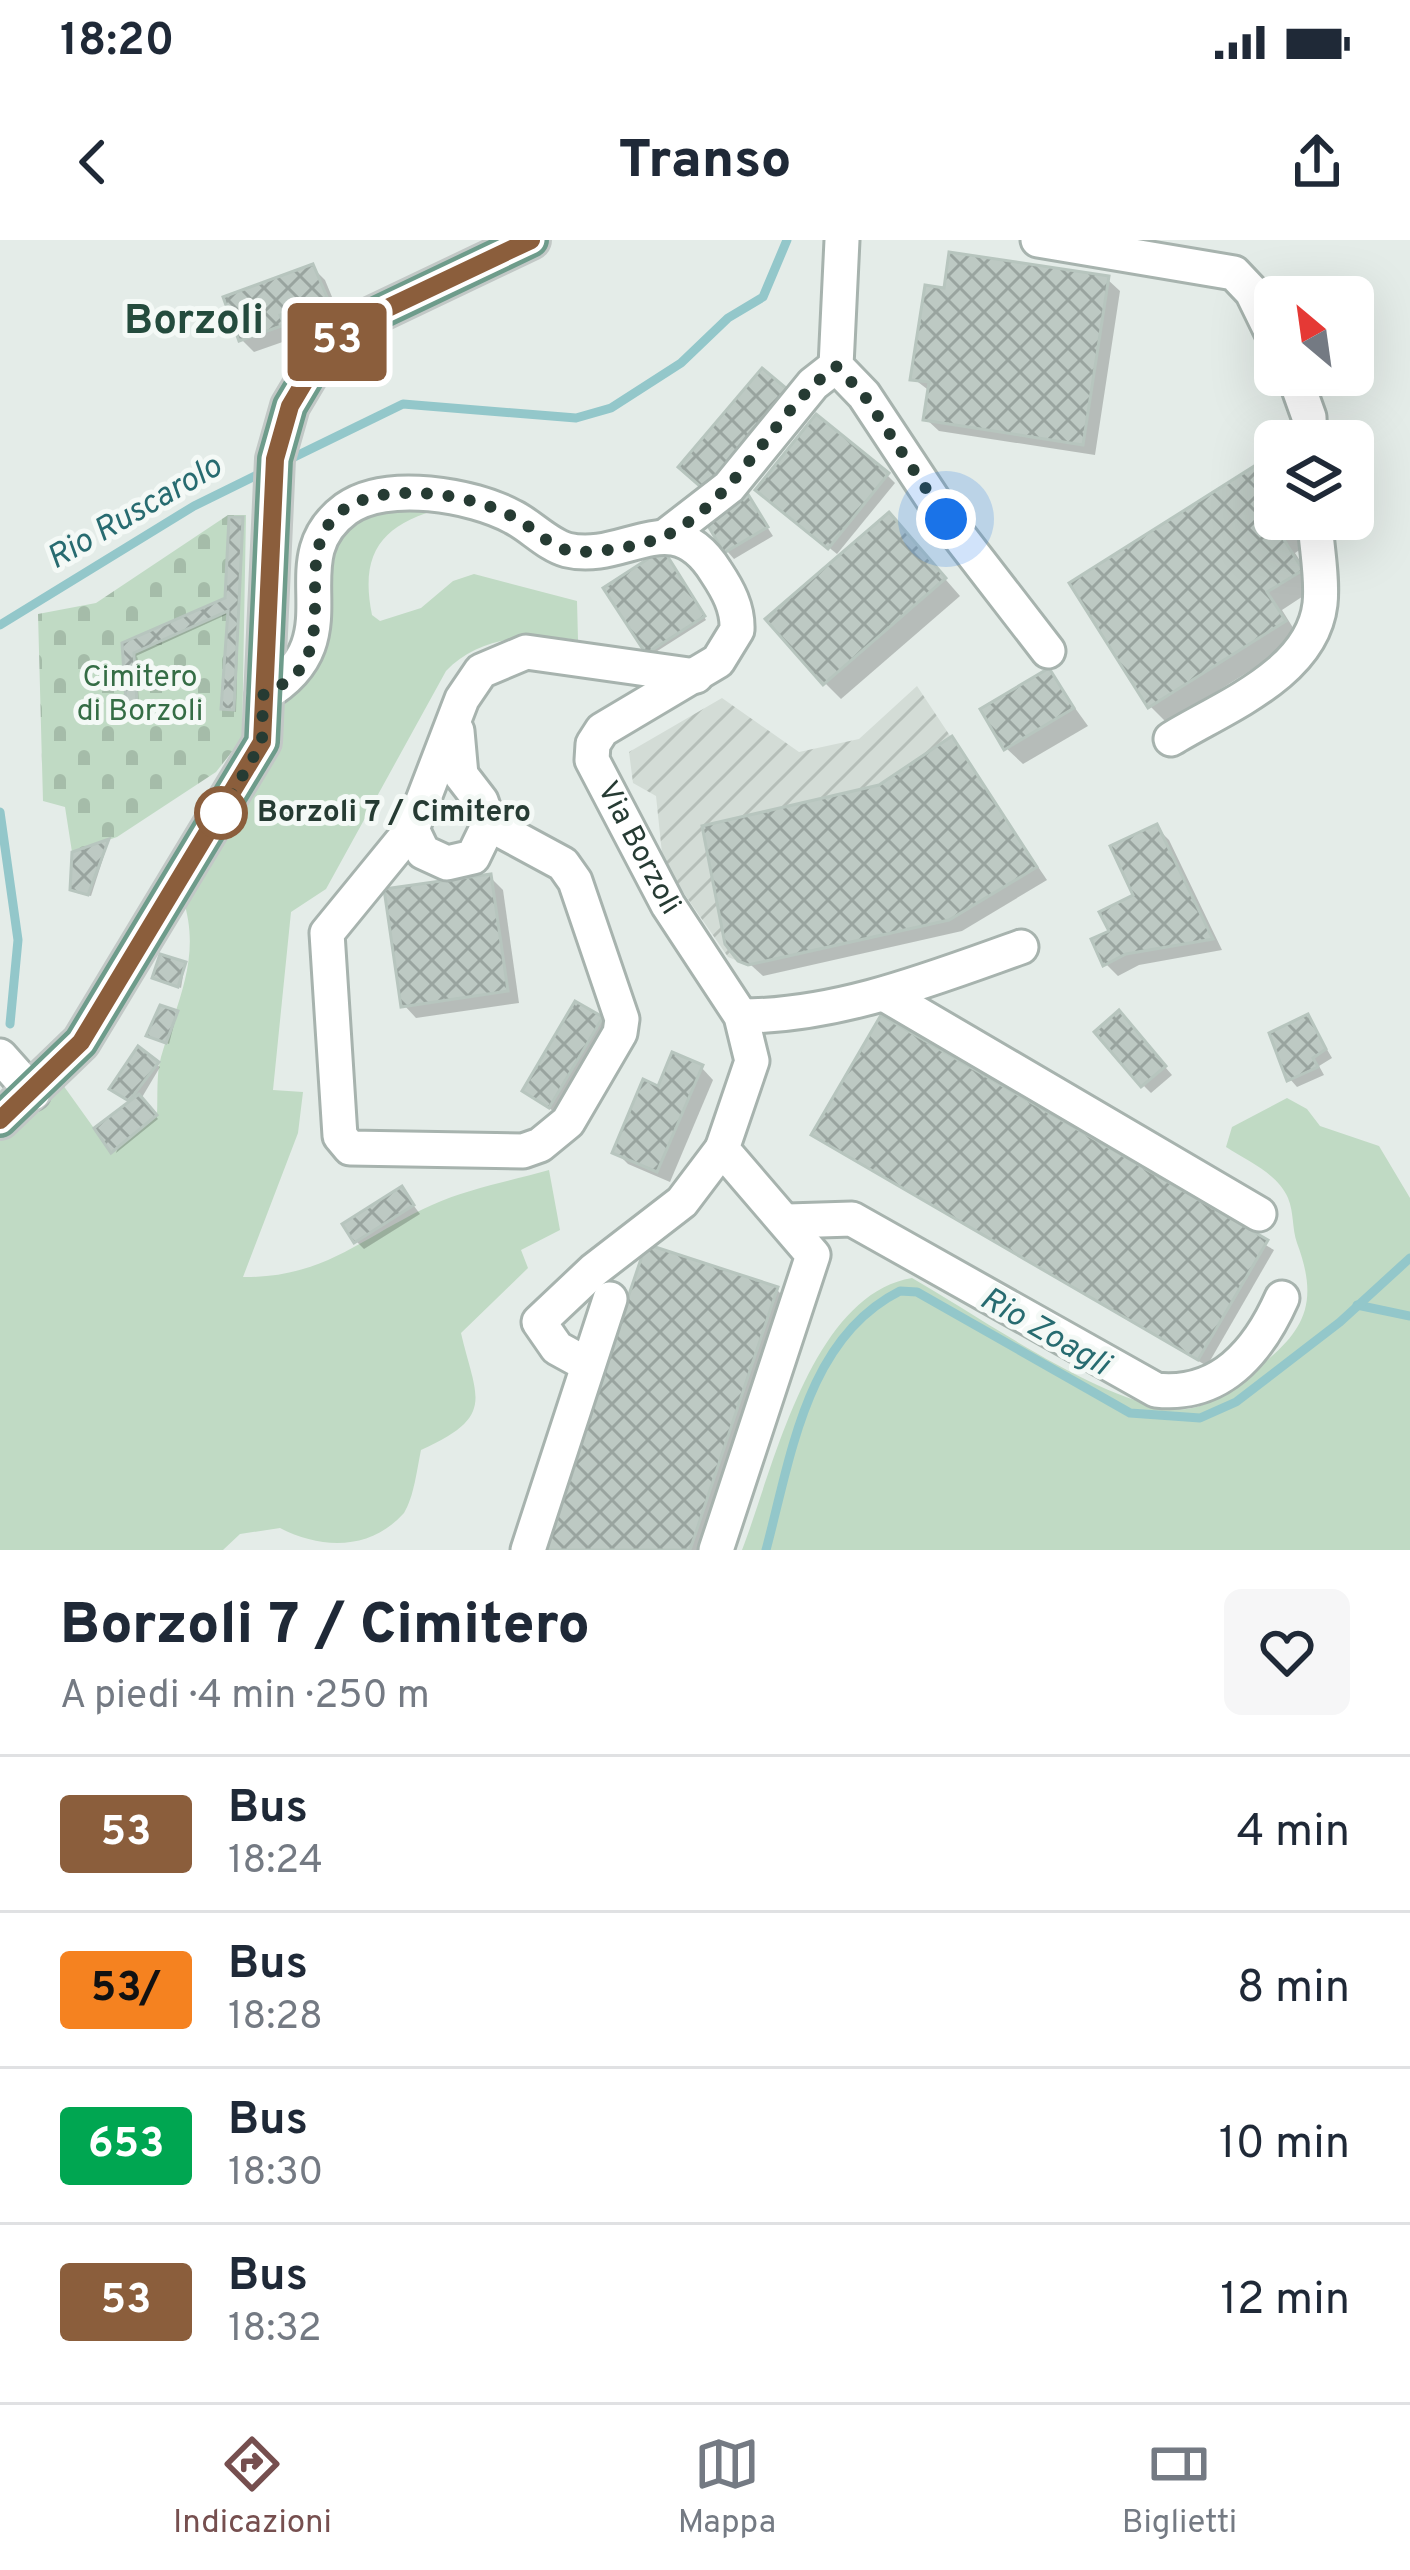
<!DOCTYPE html>
<html lang="it">
<head>
<meta charset="utf-8">
<style>
	body { margin:0; font-family:Overpass,sans-serif; background:#f6f6f7; color:#1f2937; height:100vh; display:flex; flex-direction:column; font-size:45px; white-space:nowrap }
	* { box-sizing:border-box; margin:0 }
	p { font-size:39px; color:#747a83 }
	.icon { flex:none; width:66px; height:66px; fill:none; stroke:currentColor; stroke-width:2; stroke-linecap:round; stroke-linejoin:round }
	.map { position:relative; height:1310px; overflow:hidden }
	.details { display:flex; flex-direction:column; background:#fff; flex:1 }
	.details>* { flex:none }
	.badge { padding:0 24px; border-radius:9px; font-size:42px; line-height:78px }
	.needle { width:78px; rotate:331deg }
	.fabs { position:absolute; left:1254px; top:36px; display:grid; gap:24px }
	.fabs a { display:grid; place-items:center; width:120px; height:120px; border-radius:18px; background:#fff; box-shadow:0 12px 48px #0002; font-size:60px }
	.you { position:absolute; width:60px; height:60px; margin:-30px; border:9px solid #fff; border-radius:50%; background:#1a73e8; box-shadow:0 0 0 18px #1a73e833 }
	.map>.badge { position:absolute; translate:-50% -50%; box-shadow:0 0 0 6px #fff }
	.round { display:grid; place-items:center; flex:none; width:126px; height:126px; border-radius:18px; background:#f6f6f7 }
	.overview { display:flex; align-items:center; justify-content:space-between; height:204px; padding:0 60px }
	h1 { font-size:57px; font-weight:800; line-height:90px }
	ul { padding:0; list-style:none }
	li { display:flex; align-items:center; gap:36px; height:156px; padding:0 60px; border-top:3px solid #e0e1e3 }
	li div { flex:1 }
	li b { display:block; font-size:45px }
	li em { font-style:normal }
	li .badge { min-width:132px; font-weight:700; text-align:center }
	.status { display:flex; justify-content:space-between; align-items:center; height:84px; padding:0 60px; background:#fff; direction:ltr }
	.status svg { height:33px; fill:currentColor }
	header { display:flex; justify-content:space-between; align-items:center; height:156px; padding:0 60px; background:#fff; font-size:54px; font-weight:800 }
	.tab-bar { display:flex; justify-content:space-around; align-items:center; height:168px; border-top:3px solid #e0e1e3; background:#fff; font-size:33px; color:#747a83 }
	.tab-bar a { display:grid; justify-items:center; gap:6px }
	.tab-bar .current { color:#764f4f }
	.map>svg:first-child { display:block }
</style>
</head>
<body>
<div class="status"><b>18:20</b><svg viewBox="0 0 49 12"><path d="M0 12V9h3v3zM5 12V6h3v6zM10 12V3h3v9zM15 12V0h3v12zM26 1h20v11H26zM47 4h2v5h-2z"/></svg></div>
<header><svg class="icon" aria-label="back" viewBox="0 0 24 24"><path d="M15 5l-7 7 7 7"/></svg>Transo<svg class="icon" aria-label="share" viewBox="0 0 24 24"><path d="M12 15V3M7 8l5-5 5 5M5 13v7h14v-7"/></svg></header>
<div class="map">
<svg width="1410" height="1310" viewBox="0 0 1410 1310">
	<defs>
		<pattern id="industrial-furrows" width="10" height="10" patternUnits="userSpaceOnUse" patternTransform="scale(3)"><rect width="10" height="10" fill="#d3dcd6"/><path d="M-1 1l2-2M0 10L10 0M9 11l2-2" fill="none" stroke="#b5beb8"/></pattern>
		<pattern id="cemetery-stones" width="16" height="16" patternUnits="userSpaceOnUse" patternTransform="scale(3)"><rect width="16" height="16" fill="#c0dac4"/><path d="M2 7V4a2 2 0 0 1 4 0v3zM10 15v-3a2 2 0 0 1 4 0v3z" fill="#a5bca9"/></pattern>
		<pattern id="building-cross-hatch" width="8" height="8" patternUnits="userSpaceOnUse" patternTransform="scale(3)"><rect width="8" height="8" fill="#bdc9c3"/><path d="M0 0l8 8M0 8l8-8" fill="none" stroke="#99a49f"/></pattern>
	</defs>
	<rect width="100%" height="100%" fill="#e4ece8"/>
	<polygon fill="url(#industrial-furrows)" points="917,446 1037,627 949,680 748,725 728,717 663,623 656,556 633,543 629,512 722,458 799,512 859,499"/>
	<g fill="#c0dac4">
		<path d="M 393,267 L 443,268 C 383,284 359,311 372,375 L 380,381 L 421,368 L 453,341 L 474,334 L 577,361 L 578,400 C 533,393 479,396 446,431 L 326,649 L 291,672 L 273,850 L 303,852 L 298,893 L 243,1037 C 326,1038 363,996 432,965 C 469,948 511,941 549,930 L 560,990 L 521,1010 L 528,1028 L 461,1093 C 476,1158 497,1176 421,1210 C 417,1229 414,1257 404,1273 C 371,1310 323,1310 280,1288 L 240,1294 L 223,1310 L 0,1310 L 0,901 L 63,845 L 111,912 L 157,875 C 158,856 156,835 161,817 C 177,761 202,718 183,659 L 277,471 L 304,447 L 314,429 L 321,408 L 324,322 L 355,276 Z"/>
		<path d="M 1287,858 L 1307,869 L 1320,886 L 1379,906 L 1410,958 L 1410,1310 L 742,1310 C 774,1227 811,1055 912,1038 C 982,1078 1095,1159 1172,1169 C 1200,1173 1224,1154 1245,1138 C 1298,1097 1323,1072 1297,1003 C 1292,989 1294,972 1288,958 C 1278,934 1248,921 1226,907 L 1232,887 Z"/>
	</g>
	<polygon fill="url(#cemetery-stones)" points="228,275 246,275 242,499 216,532 117,597 72,612 65,567 43,561 38,374 96,363"/>
	<g fill="#0003">
		<polygon points="313,28 325,40 337,69 290,88 294,98 254,112 242,100"/>
		<polygon points="1107,39 1120,51 1095,215 939,191 926,179 931,152 914,139 946,51"/>
		<polygon points="1275,216 1275,279 1319,279 1319,297 1295,313 1317,347 1282,370 1300,399 1167,483 1150,466 1073,344"/>
		<polygon points="887,235 895,243 837,314 767,257"/>
		<polygon points="746,255 773,296 734,319 727,311"/>
		<polygon points="241,280 236,472 224,468 230,373 136,416 139,465 132,465 125,405 228,360"/>
		<polygon points="905,293 960,356 841,459 825,443"/>
		<polygon points="665,316 706,380 651,415 648,412"/>
		<polygon points="1049,432 1088,486 1023,524 1006,508"/>
		<polygon points="952,500 1047,640 962,691 763,736 741,716 880,548"/>
		<polygon points="1156,587 1169,600 1222,710 1139,725 1118,736 1106,724 1113,692 1137,657"/>
		<polygon points="108,603 91,656 77,653 75,614"/>
		<polygon points="490,637 503,650 519,763 416,778 404,765"/>
		<polygon points="185,724 181,748 155,737"/>
		<polygon points="177,773 169,804 149,795"/>
		<polygon points="1308,777 1332,818 1319,826 1324,835 1297,847 1290,839"/>
		<polygon points="601,779 613,792 563,878 525,851"/>
		<polygon points="882,779 1274,1010 1207,1126 814,894"/>
		<polygon points="1126,782 1172,835 1151,853 1143,845"/>
		<polygon points="139,811 160,827 141,859 158,879 116,913 133,862 116,851"/>
		<polygon points="701,827 713,840 670,942 628,924 616,912 659,850"/>
		<polygon points="402,950 420,974 364,1009 356,1001"/>
		<polygon points="777,1050 789,1062 706,1310 547,1310"/>
	</g>
	<g fill="none" stroke-linecap="round" stroke-linejoin="round">
		<g stroke="#93c7ca" stroke-width="9">
			<polyline points="284,222 403,164 576,178 611,168 681,123 728,78 763,57 787,0"/>
			<polyline points="0,385 194,266 263,232"/>
			<polyline points="0,572 18,700 10,784"/>
			<polyline points="1357,1065 1410,1076"/>
			<path d="M 766,1310 C 791,1217 806,1098 900,1051 L 917,1052 L 1130,1173 L 1200,1178 L 1236,1162 L 1340,1082 L 1410,1018"/>
		</g>
	</g>
	<g fill="url(#building-cross-hatch)" stroke="#b7c5be" stroke-width="3">
		<polygon points="949,12 1109,36 1083,205 923,180 929,142 910,140 925,45 944,48"/>
		<polygon points="313,24 327,57 280,75 284,85 239,101 223,57"/>
		<polygon points="762,128 793,154 709,254 678,227"/>
		<polygon points="816,174 889,233 828,309 755,250"/>
		<polygon points="1275,213 1275,279 1303,279 1281,295 1303,330 1267,352 1286,381 1148,468 1069,343"/>
		<polygon points="746,251 768,287 724,313 703,277"/>
		<polygon points="889,272 946,338 823,445 765,379"/>
		<polygon points="229,277 243,277 234,470 221,469 228,371 134,413 137,463 126,463 122,403 225,358"/>
		<polygon points="663,309 705,376 646,414 603,348"/>
		<polygon points="1049,428 1074,468 1004,510 980,469"/>
		<polygon points="952,496 1037,627 949,680 748,725 738,721 725,704 702,586 879,545"/>
		<polygon points="1157,584 1213,699 1126,714 1103,726 1091,699 1109,691 1099,672 1133,655 1110,606"/>
		<polygon points="109,599 88,655 70,650 72,612"/>
		<polygon points="491,634 508,751 401,767 384,649"/>
		<polygon points="160,714 186,722 178,747 152,738"/>
		<polygon points="575,761 603,777 549,868 522,851"/>
		<polygon points="160,765 178,771 166,803 146,796"/>
		<polygon points="1119,770 1166,826 1141,847 1094,792"/>
		<polygon points="1308,774 1326,809 1313,818 1318,827 1287,841 1269,793"/>
		<polygon points="881,775 1268,1000 1198,1120 811,895"/>
		<polygon points="138,806 159,822 129,861 109,849"/>
		<polygon points="672,812 703,825 657,932 612,913 643,839 658,846"/>
		<polygon points="139,854 157,875 111,913 94,888"/>
		<polygon points="402,946 414,965 354,1003 342,984"/>
		<polygon points="646,1004 778,1047 690,1310 543,1310"/>
	</g>
	<g fill="none" stroke-linecap="round" stroke-linejoin="round">
		<g stroke="#a7b3ae" stroke-width="39">
			<g id="minor">
				<polyline points="842,0 836,126 864,155 946,279 1048,411"/>
				<polyline points="1038,0 1234,33 1252,52 1275,99"/>
				<polyline points="1294,135 1309,177 1310,201"/>
				<polyline points="667,295 729,247 813,144 836,126"/>
				<path id="s1" d="M 263,455 C 360,398 274,322 346,269 C 386,240 473,255 513,277 C 531,286 548,305 567,310 C 625,324 672,261 716,332 C 728,350 738,368 737,390 L 718,421 L 602,490 L 593,504 L 592,520 L 668,665 L 741,776 L 752,821 L 722,909 L 813,1015 L 716,1310"/>
				<path d="M 1171,499 C 1223,467 1312,434 1320,364 C 1323,337 1316,306 1315,279"/>
				<polyline points="489,584 563,624 575,641 622,779 620,793 568,882 540,905 523,911 350,908 340,896 327,693 412,589 462,459 481,431 526,412 696,436"/>
				<polyline points="412,589 423,612 447,623 473,617 489,584 481,561 461,535 457,491"/>
				<polyline points="884,754 1259,974"/>
				<path d="M 741,776 C 838,776 931,739 1021,707"/>
				<polyline points="0,816 33,853"/>
				<path d="M 788,981 L 852,979 L 1156,1150 C 1220,1157 1258,1112 1282,1058"/>
				<polyline points="588,1125 557,1108 539,1082 594,1030 682,962 722,909"/>
				<polyline points="528,1310 610,1059"/>
			</g>
		</g>
		<g stroke="#c2c8c6" stroke-width="42">
			<polyline id="major" points="0,880 81,802 262,502 275,219 290,166 318,119 359,82 531,0"/>
		</g>
		<use href="#minor" stroke="#fff" stroke-width="33"/>
		<use href="#major" stroke="#6e9c8b" stroke-width="36"/>
	</g>
	<g fill="none" stroke-linecap="round" stroke-linejoin="round">
		<g stroke="#fff" stroke-width="27">
			<polyline id="line" points="0,880 81,802 262,502 275,219 290,166 318,119 358,82 531,0"/>
		</g>
		<use href="#line" stroke="#8b5e3c" stroke-width="18"/>
		<path stroke="#263b33" stroke-width="12" stroke-dasharray="0 21.6" d="M 221,573 L 262,502 L 263,455 C 276,448 291,441 300,429 C 336,380 286,296 355,263 C 398,243 475,255 515,278 C 533,287 550,307 570,311 C 594,315 648,305 669,294 C 741,255 772,174 836,126 L 864,155 L 946,279"/>
	</g>
	<circle fill="#fff" stroke="#8b5e3c" stroke-width="6" cx="221" cy="573" r="24"/>
	<g text-anchor="middle" dominant-baseline="central" stroke-width="10" stroke-linejoin="round" paint-order="stroke">
		<g font-size="30" fill="#356d45" stroke="#f4f9f6">
			<text x="140" y="438">Cimitero<tspan x="140" dy="34">di Borzoli</tspan></text>
		</g>
		<g font-size="30" font-weight="bold" fill="#263b33" stroke="#f4f9f6" text-anchor="start">
			<text x="257" y="573">Borzoli 7 / Cimitero</text>
		</g>
		<g font-size="30" fill="#263b33" stroke="#f4f9f6">
			<text stroke="none"><textPath href="#s1" startOffset="984">Via Borzoli</textPath></text>
		</g>
		<g font-size="33" font-style="italic" fill="#276b70" stroke="#f4f9f6">
			<text transform="translate(135 274) rotate(-30)">Rio Ruscarolo</text>
			<text transform="translate(1044 1093) rotate(30)">Rio Zoagli</text>
		</g>
		<g font-size="42" font-weight="bold" fill="#244b3d" stroke="#f4f9f6">
			<text x="194" y="82">Borzoli</text>
		</g>
	</g>
</svg>
<div class="fabs">
<a><svg class="needle" viewBox="-14 -14 28 28"><path d="M0-13l5 13h-10z" fill="#e53935"/><path d="M0 13l5-13h-10z" fill="#747a83"/></svg></a>
<a><svg class="icon" aria-label="layers" viewBox="0 0 24 24"><path d="M12 4l9 5-9 5-9-5zM3 14l9 5 9-5"/></svg></a>
</div>
<div class="you" style="left:946px;top:279px"></div>
<b class="badge" style="left:337px;top:102px;background:#8b5e3c;color:#fff">53</b>
</div>
<section class="details">
<div class="overview"><div><h1>Borzoli 7 / Cimitero</h1><p>A piedi · 4 min · 250 m</p></div><a class="round"><svg class="icon" aria-label="heart" viewBox="0 0 24 24"><path d="M12 20l-8-8c-3-5 5-10 8-4 3-6 11-1 8 4z"/></svg></a></div>
<ul>
<li><span class="badge" style="background:#8b5e3c;color:#fff">53</span><div><b>Bus</b><p>18:24</p></div><em>4 min</em></li>
<li><span class="badge" style="background:#f58220;color:#111">53/</span><div><b>Bus</b><p>18:28</p></div><em>8 min</em></li>
<li><span class="badge" style="background:#00a651;color:#fff">653</span><div><b>Bus</b><p>18:30</p></div><em>10 min</em></li>
<li><span class="badge" style="background:#8b5e3c;color:#fff">53</span><div><b>Bus</b><p>18:32</p></div><em>12 min</em></li>
</ul>
</section>
<nav class="tab-bar">
<a class="current"><svg class="icon" aria-label="directions" viewBox="0 0 24 24"><path d="M12 3l9 9-9 9-9-9zM9 14v-3h6M13 9l2 2-2 2"/></svg>Indicazioni</a>
<a><svg class="icon" aria-label="map" viewBox="0 0 24 24"><path d="M3 6l6-2 6 2 6-2v14l-6 2-6-2-6 2zM9 4v14M15 6v14"/></svg>Mappa</a>
<a><svg class="icon" aria-label="tickets" viewBox="0 0 24 24"><path d="M3 7h18v10H3zM15 7v10"/></svg>Biglietti</a>
</nav>
</body>
</html>
